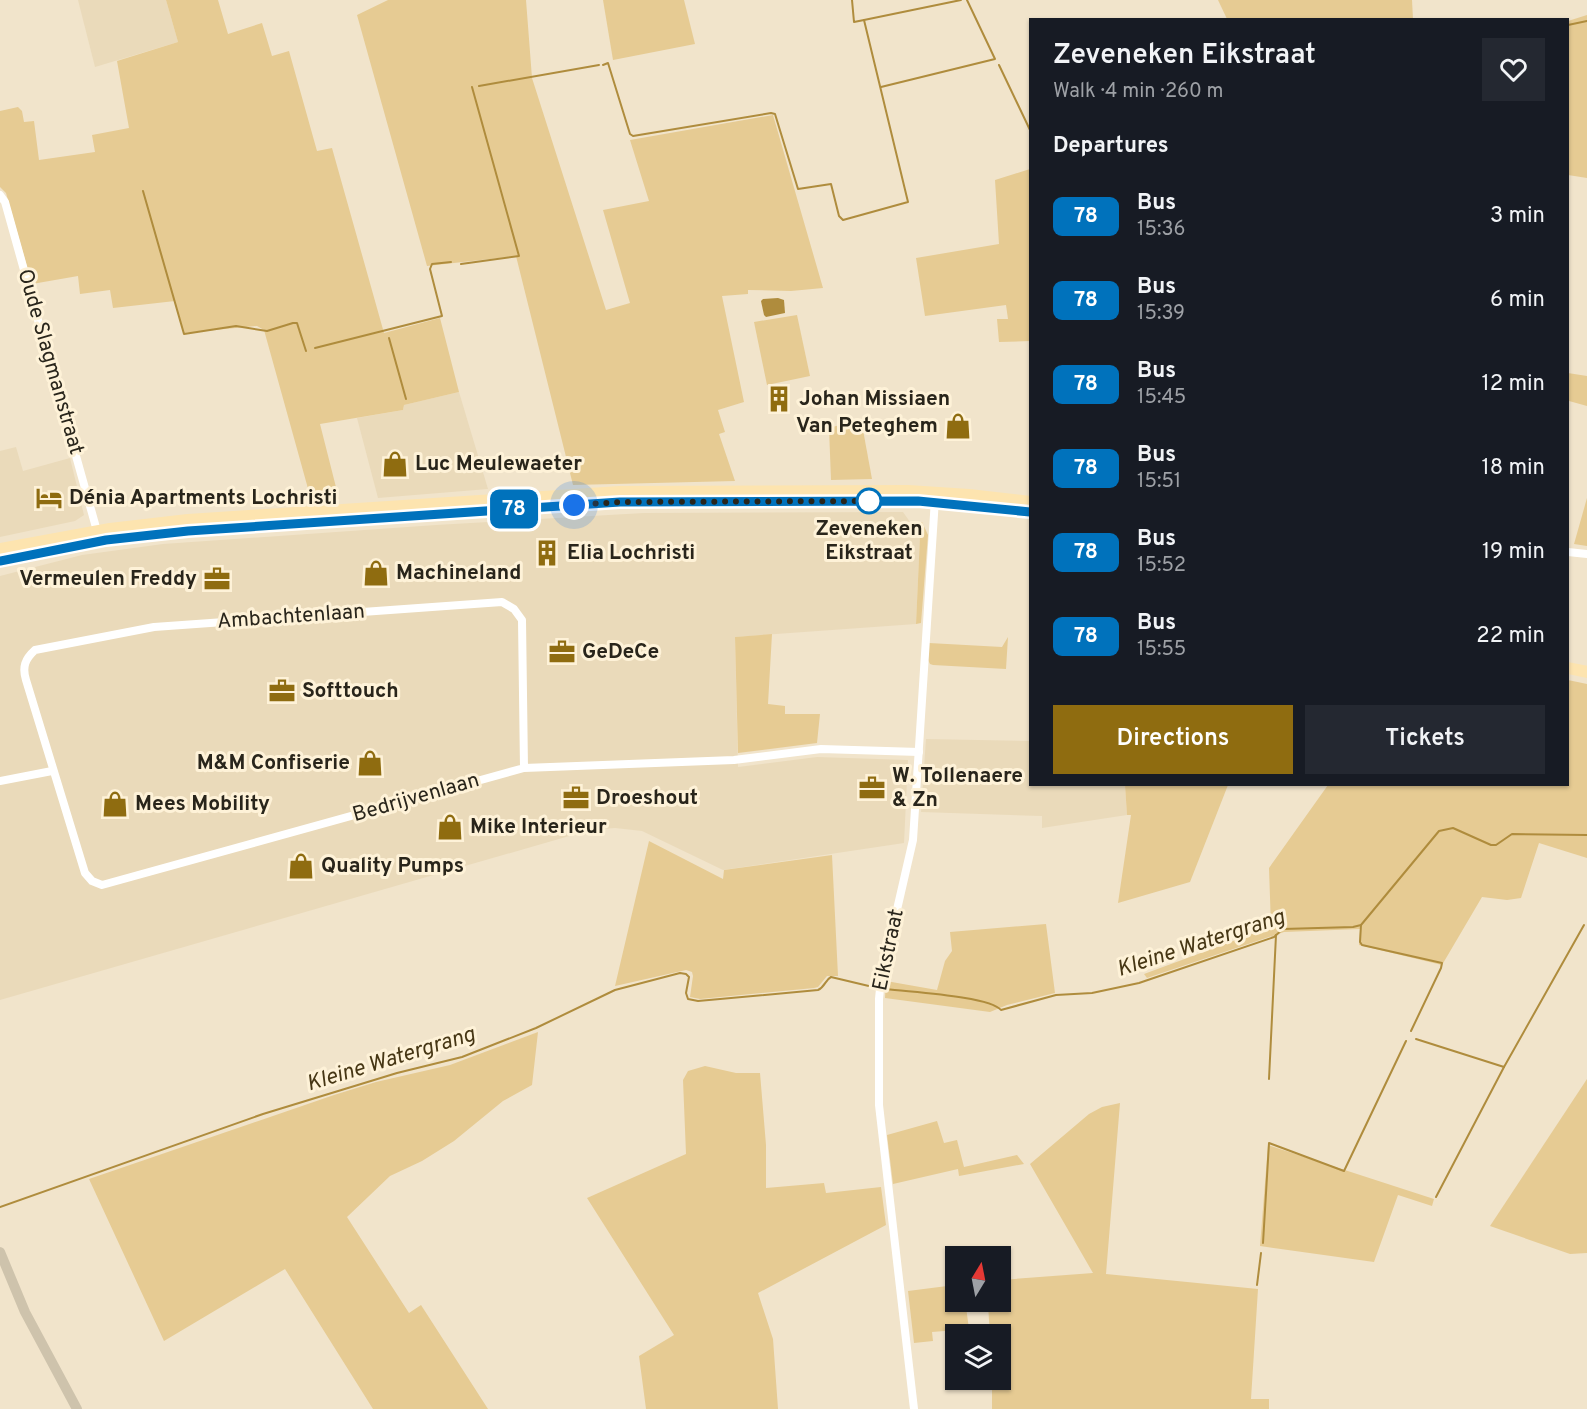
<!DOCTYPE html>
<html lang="en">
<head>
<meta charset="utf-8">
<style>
	body { margin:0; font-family:Overpass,sans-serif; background:#242831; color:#f1f3f6; height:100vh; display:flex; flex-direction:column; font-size:22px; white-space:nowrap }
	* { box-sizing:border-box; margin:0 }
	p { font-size:20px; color:#9ea1a6 }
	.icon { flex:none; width:33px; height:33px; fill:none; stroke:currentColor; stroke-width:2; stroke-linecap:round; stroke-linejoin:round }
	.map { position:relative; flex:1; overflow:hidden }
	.panel { position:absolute; left:1029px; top:18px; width:540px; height:768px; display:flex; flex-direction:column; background:#171b24; border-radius:0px; box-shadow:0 2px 4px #0004 }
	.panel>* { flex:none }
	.badge { padding:0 12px; border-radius:9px; font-size:21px; line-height:39px }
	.needle { width:39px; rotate:10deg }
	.fabs { position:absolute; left:945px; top:1246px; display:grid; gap:12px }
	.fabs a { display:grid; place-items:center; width:66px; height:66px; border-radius:0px; background:#171b24; box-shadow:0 2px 4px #0004; font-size:30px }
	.you { position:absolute; width:30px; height:30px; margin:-15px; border:4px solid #fff; border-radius:50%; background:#1a73e8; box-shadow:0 0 0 9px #1a73e833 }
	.map>.badge { position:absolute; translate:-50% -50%; box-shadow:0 0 0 3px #fff }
	h2 { padding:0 24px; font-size:22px; line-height:54px }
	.round { display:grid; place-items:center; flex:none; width:63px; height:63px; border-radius:0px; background:#242831 }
	.head { display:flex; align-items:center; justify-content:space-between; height:102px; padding:0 24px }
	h1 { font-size:28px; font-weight:600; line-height:45px }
	.button { display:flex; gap:12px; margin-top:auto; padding:12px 24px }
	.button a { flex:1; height:69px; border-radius:0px; background:#8f6c10; color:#fff; font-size:24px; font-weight:600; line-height:69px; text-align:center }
	.button a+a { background:#242831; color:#f1f3f6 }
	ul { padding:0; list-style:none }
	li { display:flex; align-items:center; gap:18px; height:84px; padding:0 24px }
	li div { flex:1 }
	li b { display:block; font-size:22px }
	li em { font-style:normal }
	li .badge { min-width:66px; font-weight:700; text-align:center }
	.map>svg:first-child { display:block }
</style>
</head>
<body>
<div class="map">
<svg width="1587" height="1409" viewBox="0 0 1587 1409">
	<rect width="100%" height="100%" fill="#f1e4cb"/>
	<g fill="#eadaba">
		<polygon points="78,0 166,0 178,42 95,67"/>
		<polygon points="459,392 488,489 378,498 357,418 403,410 404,405"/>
		<polygon points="16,447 23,471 70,458 84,515 75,521 0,537 0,451"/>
		<polygon points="903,512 920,536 916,624 735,637 738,767 817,757 908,760 904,843 723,870 642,831 615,828 590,830 0,1000 0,576 82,555 163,544 436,525 644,513"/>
		<polygon points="926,739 1030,741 1030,784 1125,785 1127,815 1042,828 1042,816 921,812"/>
	</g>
	<g fill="#e6cb93">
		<polygon points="166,0 218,0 228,34 262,23 272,56 289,51 317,151 332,148 384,333 440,318 459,392 404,405 403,410 320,424 339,499 312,503 264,330 257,326 184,333 175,301 113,308 110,290 80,294 78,276 32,284 6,193 0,187 0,111 18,107 22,111 24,122 34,121 39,160 95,152 92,135 129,128 117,61 178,42"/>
		<polygon points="388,0 526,0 532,78 606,310 630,303 603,210 649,201 630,140 773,115 823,288 791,291 748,290 748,294 722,296 744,402 718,410 725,432 719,434 735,481 573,485 516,256 427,266 357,15"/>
		<polygon points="603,0 684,0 695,44 613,60"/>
		<polygon points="1218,0 1412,0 1413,19 1227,19"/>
		<polygon points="1587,15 1587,178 1568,175 1568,21"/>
		<polygon points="1030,169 1030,341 999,342 997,319 1008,319 1006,305 925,316 916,258 999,244 995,180"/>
		<polygon points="797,315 810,376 767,385 754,322"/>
		<polygon points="1568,373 1587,376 1587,406 1569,401 1568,407"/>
		<polygon points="861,419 872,479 831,480 829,428"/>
		<polygon points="1587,498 1587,546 1574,544"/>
		<polygon points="922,522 928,535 921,623 916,624 920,536 914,527"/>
		<polygon points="772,634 768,704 785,706 785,714 820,714 817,743 738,753 735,637"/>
		<polygon points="1008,637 1006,669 933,665 930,664 928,660 929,643 1002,647"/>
		<polygon points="1568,680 1587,684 1587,858 1539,843 1521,898 1507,900 1482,897 1442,965 1359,945 1360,929 1284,932 1147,978 1144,974 1271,927 1269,868 1328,785 1568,784"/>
		<polygon points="1125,785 1228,785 1190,882 1118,903 1131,815 1127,815"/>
		<polygon points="649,841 723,879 724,870 832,855 838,976 827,976 818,987 814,988 700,999 690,997 693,976 692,972 686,970 615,986"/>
		<polygon points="1046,924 1055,993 1007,1005 990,1012 885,998 886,981 937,990 945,961 952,951 950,932"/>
		<polygon points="538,1032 532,1085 503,1101 454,1141 422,1161 390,1176 347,1217 409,1313 421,1305 488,1409 373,1409 285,1269 164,1341 89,1179 334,1095 376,1082 450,1065"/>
		<polygon points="705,1066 736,1073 760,1073 766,1145 766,1188 824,1183 826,1193 881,1187 886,1225 758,1293 773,1339 778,1409 646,1409 639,1356 674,1335 587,1198 686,1154 683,1080 688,1071"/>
		<polygon points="1587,1079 1587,1253 1570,1254 1490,1226"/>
		<polygon points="1120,1103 1106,1274 1258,1289 1251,1399 1269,1399 1269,1409 992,1409 992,1380 1000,1380 1000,1335 990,1335 988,1305 966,1307 969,1329 932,1332 933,1341 914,1343 908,1291 955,1285 956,1302 1000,1302 1001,1280 1093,1273 1030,1164 1089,1114 1102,1107"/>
		<polygon points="937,1121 944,1143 957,1140 964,1167 1017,1155 1024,1164 959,1176 958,1169 893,1184 887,1135"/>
		<polygon points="1268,1145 1434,1199 1432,1206 1398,1195 1374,1262 1260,1246"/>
	</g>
	<polygon fill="#af8c3d" points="778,298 784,300 785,313 766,317 764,315 761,301 763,299"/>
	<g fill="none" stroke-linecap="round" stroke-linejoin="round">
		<g stroke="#af8c3d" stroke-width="2">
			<polyline points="864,20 961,0"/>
			<polyline points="1568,25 1587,21"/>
			<polyline points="603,65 608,63 630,134 633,136 771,113 775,114 798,189 831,184 839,216 843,220 908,202 864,20 854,22 852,0"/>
			<polyline points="999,65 1030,130"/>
			<polyline points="479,86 599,65"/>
			<polyline points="881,87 995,59 967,0"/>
			<polyline points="143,191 184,334 236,326 267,331 293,323 297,323 306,351"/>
			<polyline points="461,264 519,256 472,87"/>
			<polyline points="389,338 406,399"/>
			<polyline points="315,348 442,316 430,269 432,264 451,262"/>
			<polyline points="1361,925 1360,942 1362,945 1442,963 1441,968 1411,1031"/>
			<path d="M 887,989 C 908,992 990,996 1001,1010 L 1056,995 L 1092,993 L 1139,983 L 1274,937 L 1283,929 L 1353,927 L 1361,925 L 1439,831 L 1453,828 L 1491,845 L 1496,845 L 1512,834 L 1587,835"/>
			<polyline points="1416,1039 1504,1067 1584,925"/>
			<polyline points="1269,1079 1276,935"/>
			<polyline points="1436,1197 1504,1067"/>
			<path d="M 0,1207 L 263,1114 L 397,1073 L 462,1057 L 536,1028 L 615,990 L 680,973 L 686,974 L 689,977 L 686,993 L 688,999 L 698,1001 L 818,990 C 825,987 825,980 831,977 L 873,987"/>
			<polyline points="1263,1243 1269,1143 1344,1171 1406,1041"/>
			<polyline points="1257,1285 1261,1253"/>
		</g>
		<g stroke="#fff" stroke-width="8">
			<polyline points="0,195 5,202 97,531"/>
			<polyline points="1568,552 1587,554"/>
			<path d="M 524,768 L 522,620 L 514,609 L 502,602 L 154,627 L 35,650 C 25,659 22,667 26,680 L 85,873 L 92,881 L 102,885 L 524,768 L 734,760 L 821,749 L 919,752"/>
			<polyline points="0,781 52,771"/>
			<polyline points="914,1409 879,1105 879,999 881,979 913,840 935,499"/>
		</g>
		<polyline stroke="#cec3ac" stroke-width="10" points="0,1252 25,1312 77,1409"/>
		<g stroke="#fde4af" stroke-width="12">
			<polyline points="0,549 110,529 188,520 620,492 908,491 969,495 1030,502"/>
			<polyline points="0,561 106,540 188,531 620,502 934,501 1030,512"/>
			<polyline points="1568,668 1587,672"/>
		</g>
	</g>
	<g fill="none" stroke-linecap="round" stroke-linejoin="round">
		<g stroke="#fff" stroke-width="14">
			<polyline id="line" points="0,561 106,540 188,531 620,502 918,501 1030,512"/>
		</g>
		<use href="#line" stroke="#0072bc" stroke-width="9"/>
		<polyline stroke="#29251b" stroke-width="6" stroke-dasharray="0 10.8" points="574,505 620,502 878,501 869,501"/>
	</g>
	<defs>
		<g id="building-bare" transform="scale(2.07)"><path d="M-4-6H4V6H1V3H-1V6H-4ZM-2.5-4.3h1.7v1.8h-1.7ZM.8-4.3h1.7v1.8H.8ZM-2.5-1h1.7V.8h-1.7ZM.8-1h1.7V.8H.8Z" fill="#8f6c10" stroke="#fef2d8" stroke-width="2.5" paint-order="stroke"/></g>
		<g id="shop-bare" transform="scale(2.07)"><path d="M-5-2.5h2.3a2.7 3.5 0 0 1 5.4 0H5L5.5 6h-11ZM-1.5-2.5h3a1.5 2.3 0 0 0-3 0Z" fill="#8f6c10" stroke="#fef2d8" stroke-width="2.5" paint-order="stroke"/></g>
		<g id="hotel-bare" transform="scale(2.07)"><path d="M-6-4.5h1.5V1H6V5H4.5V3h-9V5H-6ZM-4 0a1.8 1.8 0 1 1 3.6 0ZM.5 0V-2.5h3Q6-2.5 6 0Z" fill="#8f6c10" stroke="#fef2d8" stroke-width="2.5" paint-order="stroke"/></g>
		<g id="office-bare" transform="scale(2.07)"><path d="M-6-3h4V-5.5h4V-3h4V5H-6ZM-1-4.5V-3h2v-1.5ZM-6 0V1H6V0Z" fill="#8f6c10" stroke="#fef2d8" stroke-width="2.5" paint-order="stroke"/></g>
	</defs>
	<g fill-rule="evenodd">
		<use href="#building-bare" x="779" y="399"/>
		<use href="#shop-bare" x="958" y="426"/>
		<use href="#shop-bare" x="395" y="464"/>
		<use href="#hotel-bare" x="49" y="498"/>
		<use href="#building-bare" x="547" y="553"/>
		<use href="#shop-bare" x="376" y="573"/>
		<use href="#office-bare" x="217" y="579"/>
		<use href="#office-bare" x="562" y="652"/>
		<use href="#office-bare" x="282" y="691"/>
		<use href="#shop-bare" x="370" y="763"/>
		<use href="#office-bare" x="872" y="788"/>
		<use href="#office-bare" x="576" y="798"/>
		<use href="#shop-bare" x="115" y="804"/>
		<use href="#shop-bare" x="450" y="827"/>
		<use href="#shop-bare" x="301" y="866"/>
	</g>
	<circle fill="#fff" stroke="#0072bc" stroke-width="3" cx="869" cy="501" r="12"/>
	<g text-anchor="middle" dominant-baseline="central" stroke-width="6" stroke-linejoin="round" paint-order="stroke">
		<g font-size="21" fill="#29251b" stroke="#fef2d8">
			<text transform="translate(50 362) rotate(74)">Oude Slagmanstraat</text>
			<text transform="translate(291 617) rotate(-4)">Ambachtenlaan</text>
			<text transform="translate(416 798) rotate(-16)">Bedrijvenlaan</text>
			<text transform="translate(889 950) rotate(-78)">Eikstraat</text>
		</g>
		<g font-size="21" font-weight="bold" fill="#29251b" stroke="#fef2d8" text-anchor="start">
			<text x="799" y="399">Johan Missiaen</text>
			<text x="938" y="426" text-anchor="end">Van Peteghem</text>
			<text x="415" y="464">Luc Meulewaeter</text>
			<text x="69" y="498">Dénia Apartments Lochristi</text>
			<text x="567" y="553">Elia Lochristi</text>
			<text x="396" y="573">Machineland</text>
			<text x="197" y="579" text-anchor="end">Vermeulen Freddy</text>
			<text x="582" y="652">GeDeCe</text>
			<text x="302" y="691">Softtouch</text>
			<text x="350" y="763" text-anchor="end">M&amp;M Confiserie</text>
			<text x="892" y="776">W. Tollenaere<tspan x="892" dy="24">&amp; Zn</tspan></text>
			<text x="596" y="798">Droeshout</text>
			<text x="135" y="804">Mees Mobility</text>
			<text x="470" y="827">Mike Interieur</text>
			<text x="321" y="866">Quality Pumps</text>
		</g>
		<g font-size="21" font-weight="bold" fill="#29251b" stroke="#fef2d8">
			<text x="869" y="529">Zeveneken<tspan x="869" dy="24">Eikstraat</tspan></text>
		</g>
		<g font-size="22" font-style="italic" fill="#463614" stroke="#fef2d8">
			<text transform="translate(1201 944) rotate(-18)">Kleine Watergrang</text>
			<text transform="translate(391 1060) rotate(-17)">Kleine Watergrang</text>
		</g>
	</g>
</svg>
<div class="fabs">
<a><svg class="needle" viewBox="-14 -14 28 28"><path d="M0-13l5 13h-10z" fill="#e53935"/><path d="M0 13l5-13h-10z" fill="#9ea1a6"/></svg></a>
<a><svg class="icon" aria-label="layers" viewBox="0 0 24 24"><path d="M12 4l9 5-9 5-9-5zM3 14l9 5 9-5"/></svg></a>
</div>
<div class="you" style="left:574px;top:505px"></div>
<b class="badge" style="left:514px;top:509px;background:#0072bc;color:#fff">78</b>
<section class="panel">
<div class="head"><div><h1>Zeveneken Eikstraat</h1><p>Walk · 4 min · 260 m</p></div><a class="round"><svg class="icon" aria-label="heart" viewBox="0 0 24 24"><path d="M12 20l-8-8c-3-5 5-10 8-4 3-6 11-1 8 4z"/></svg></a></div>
<h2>Departures</h2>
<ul>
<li><span class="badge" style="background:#0072bc;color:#fff">78</span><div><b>Bus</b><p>15:36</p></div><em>3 min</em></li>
<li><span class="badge" style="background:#0072bc;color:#fff">78</span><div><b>Bus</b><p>15:39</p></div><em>6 min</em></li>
<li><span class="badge" style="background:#0072bc;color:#fff">78</span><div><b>Bus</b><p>15:45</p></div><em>12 min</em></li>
<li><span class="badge" style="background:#0072bc;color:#fff">78</span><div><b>Bus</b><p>15:51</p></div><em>18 min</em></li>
<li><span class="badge" style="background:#0072bc;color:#fff">78</span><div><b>Bus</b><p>15:52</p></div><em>19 min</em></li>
<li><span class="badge" style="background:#0072bc;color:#fff">78</span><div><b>Bus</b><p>15:55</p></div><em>22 min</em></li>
</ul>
<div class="button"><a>Directions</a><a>Tickets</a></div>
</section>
</div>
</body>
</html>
